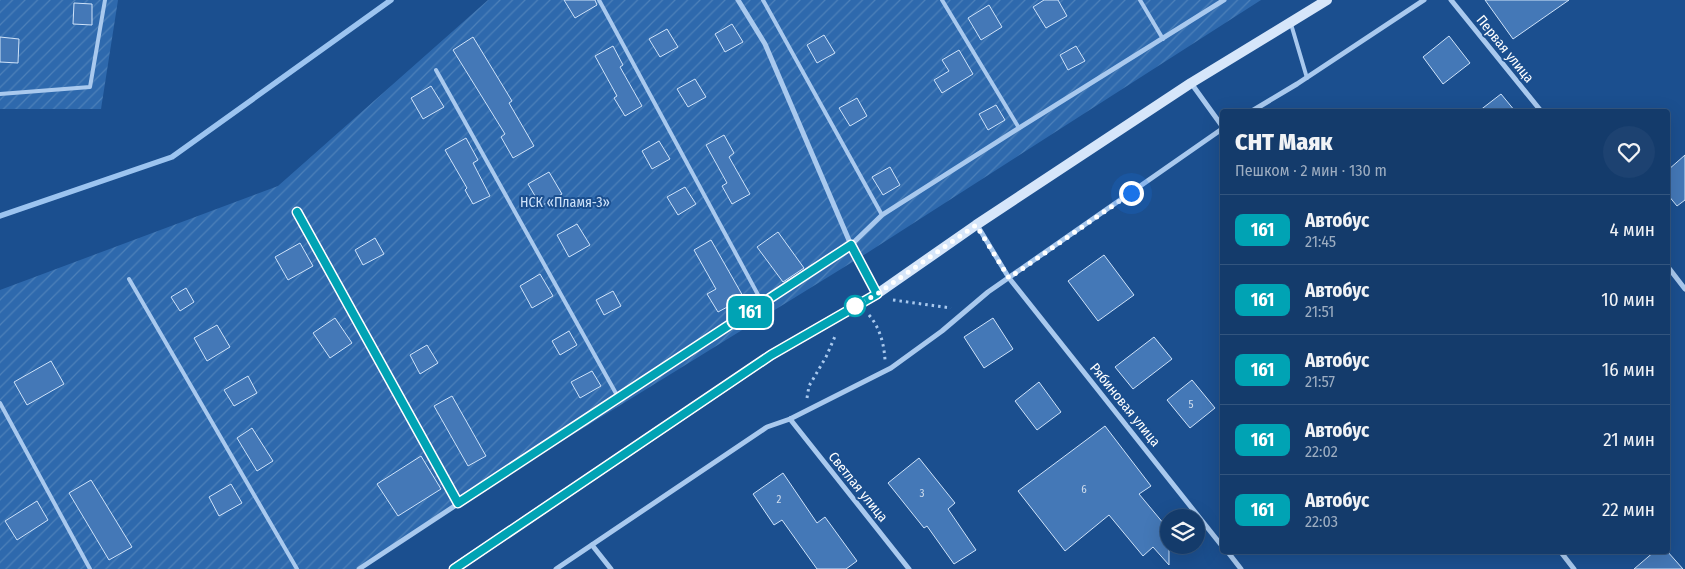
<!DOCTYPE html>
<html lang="ru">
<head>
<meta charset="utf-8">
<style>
	body { margin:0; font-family:"Fira Sans Condensed",sans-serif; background:#1d4271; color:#f1f3f6; height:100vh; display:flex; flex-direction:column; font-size:19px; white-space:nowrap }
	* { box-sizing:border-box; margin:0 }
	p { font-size:16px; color:#9dadc1 }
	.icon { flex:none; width:28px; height:28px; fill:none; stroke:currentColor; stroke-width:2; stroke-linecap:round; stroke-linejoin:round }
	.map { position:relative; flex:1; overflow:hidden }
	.details { position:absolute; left:1220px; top:109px; width:450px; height:445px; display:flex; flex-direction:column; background:#143b6b; border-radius:5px; box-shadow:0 5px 20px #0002,0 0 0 1px #33557e }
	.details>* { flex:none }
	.badge { padding:0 10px; border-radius:8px; font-size:18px; line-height:32px }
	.tools { position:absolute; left:1160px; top:509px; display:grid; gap:10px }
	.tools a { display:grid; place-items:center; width:45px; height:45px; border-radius:50%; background:#143b6b; box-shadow:0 5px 20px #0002,0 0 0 1px #33557e; font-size:25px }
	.you { position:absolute; width:25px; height:25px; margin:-12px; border:4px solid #fff; border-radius:50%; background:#1a73e8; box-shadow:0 0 0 8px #1a73e833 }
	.map>.badge { position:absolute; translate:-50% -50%; box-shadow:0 0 0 2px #fff }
	.round { display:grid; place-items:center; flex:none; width:52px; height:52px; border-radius:26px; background:#1d4271 }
	.headline { display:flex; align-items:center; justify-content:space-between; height:85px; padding:0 15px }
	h1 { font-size:24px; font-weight:800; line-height:38px }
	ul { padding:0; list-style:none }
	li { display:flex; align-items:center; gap:15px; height:70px; padding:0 15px; border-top:1px solid #33557e }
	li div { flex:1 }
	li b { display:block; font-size:19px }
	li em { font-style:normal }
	li .badge { min-width:55px; font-weight:700; text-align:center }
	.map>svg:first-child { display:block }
</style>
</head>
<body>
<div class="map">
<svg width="1685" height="569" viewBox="0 0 1685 569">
	<defs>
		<pattern id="garden-furrows" width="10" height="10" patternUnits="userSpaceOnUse" patternTransform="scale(1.25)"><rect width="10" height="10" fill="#2e69ad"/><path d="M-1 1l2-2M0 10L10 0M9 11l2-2" fill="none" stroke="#4d80b9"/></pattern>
	</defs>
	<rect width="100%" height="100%" fill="#1b4f8f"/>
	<g fill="url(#garden-furrows)">
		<polygon points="0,0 118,0 101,109 0,109"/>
		<polygon points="488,0 1261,0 867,253 355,569 0,569 0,290 278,186"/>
	</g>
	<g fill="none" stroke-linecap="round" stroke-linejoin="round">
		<polyline stroke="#9cc4f0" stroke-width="5.5" points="0,216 172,157 391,0"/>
	</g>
	<g fill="#4478b7" stroke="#cfe3fa">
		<polygon points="564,0 595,0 597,5 575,18"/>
		<polygon points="1044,0 1058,0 1067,16 1046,28 1033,7"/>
		<polygon points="1485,0 1569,0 1513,39"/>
		<polygon points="74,3 92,4 92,25 73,24"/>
		<polygon points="989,5 1002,27 981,40 968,18"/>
		<polygon points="732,24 743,42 725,52 715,34"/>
		<polygon points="667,29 678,47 660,57 649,39"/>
		<polygon points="824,35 835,53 817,63 807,45"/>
		<polygon points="1449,36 1470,63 1443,84 1423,57"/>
		<polygon points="0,37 19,39 18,63 0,62"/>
		<polygon points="473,37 512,101 509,103 534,146 513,158 501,137 505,134 453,50"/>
		<polygon points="613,46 623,65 620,67 642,106 625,116 614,98 617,96 595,56"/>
		<polygon points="1076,46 1085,61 1068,70 1060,55"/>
		<polygon points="959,50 973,74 942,93 934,80 949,71 942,60"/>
		<polygon points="695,79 706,97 688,107 677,89"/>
		<polygon points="431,86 444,107 423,119 411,98"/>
		<polygon points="1501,94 1515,111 1479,111"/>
		<polygon points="857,98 867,116 850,126 839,108"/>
		<polygon points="996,105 1005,120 988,130 979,114"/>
		<polygon points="724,135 734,153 729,157 750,194 732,204 722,186 727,183 706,145"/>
		<polygon points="466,138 478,160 473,163 490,196 473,204 465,190 467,188 445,150"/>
		<polygon points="659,141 670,159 652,169 642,151"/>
		<polygon points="1685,155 1685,200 1677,206 1668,195 1668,170"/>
		<polygon points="890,167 900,185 883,195 872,177"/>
		<polygon points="549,172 562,194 541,206 528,184"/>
		<polygon points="685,187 696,204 678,215 667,197"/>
		<polygon points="577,224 590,245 569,257 557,235"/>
		<polygon points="778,232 804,268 783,282 757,247"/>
		<polygon points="375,238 384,254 363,265 355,250"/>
		<polygon points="711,240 744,298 718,312 707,294 716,289 694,250"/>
		<polygon points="300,243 313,266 288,280 275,257"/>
		<polygon points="1104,255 1134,295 1098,321 1068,281"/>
		<polygon points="540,274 553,296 532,308 520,286"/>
		<polygon points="186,288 194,302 180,311 171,297"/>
		<polygon points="613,291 621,306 604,315 596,300"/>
		<polygon points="335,318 352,343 330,358 313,333"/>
		<polygon points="993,318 1013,349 984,368 964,337"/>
		<polygon points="217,325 230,347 207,361 194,338"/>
		<polygon points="569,331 577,345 560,355 552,341"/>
		<polygon points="1154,337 1172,359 1133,389 1115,367"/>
		<polygon points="427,345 438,363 420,374 410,355"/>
		<polygon points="51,361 64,384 27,405 14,382"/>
		<polygon points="592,371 601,386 580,398 571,382"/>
		<polygon points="248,376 257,393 234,406 224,390"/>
		<polygon points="1192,380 1215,408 1190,428 1167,400"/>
		<polygon points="1039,382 1061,412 1037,430 1015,401"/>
		<polygon points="452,396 486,456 468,466 434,406"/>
		<polygon points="1105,426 1151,486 1139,494 1169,530 1169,565 1153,547 1143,556 1109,515 1065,551 1018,491"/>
		<polygon points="252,428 273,461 257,471 237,438"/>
		<polygon points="421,456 441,489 398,516 377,484"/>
		<polygon points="919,458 955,503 948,509 976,550 954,564 927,526 924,528 888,483"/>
		<polygon points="783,473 817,523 825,517 857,561 846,569 817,569 782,520 774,525 753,494"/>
		<polygon points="91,480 132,547 109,560 69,493"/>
		<polygon points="231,484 242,503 219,516 209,497"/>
		<polygon points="37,501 48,520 17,540 5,521"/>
		<polygon points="1655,551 1667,551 1683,569 1634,569"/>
	</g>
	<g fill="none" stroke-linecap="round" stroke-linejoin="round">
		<g stroke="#a9c9ee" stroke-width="3" stroke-dasharray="2.5 4" stroke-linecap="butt">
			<polyline points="893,300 951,308"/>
			<path d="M 869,315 C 880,328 884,344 885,360"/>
			<polyline points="807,398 809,386 826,357 836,334"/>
		</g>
		<g stroke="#a9c9ee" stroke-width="4">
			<polyline points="599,0 763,304"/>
			<polyline points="763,0 882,215"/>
			<polyline points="942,0 1019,128"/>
			<polyline points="1140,0 1163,39"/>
			<polyline points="1291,24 1307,78"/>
			<polyline points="436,70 618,397"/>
			<polyline points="0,94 90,87 105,0"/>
			<polyline points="297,212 458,503"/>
			<polyline points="129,279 297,569"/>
			<polyline points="0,403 90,569"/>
		</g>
		<g stroke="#a9c9ee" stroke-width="5">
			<polyline points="738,0 765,44 851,245 877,294"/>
			<polyline points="1451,0 1541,111"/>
			<polyline points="1191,83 1222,126"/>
			<polyline points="1252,111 1297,84 1424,0"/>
			<polyline points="977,225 1009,278 1222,546"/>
			<polyline points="1668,267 1685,289"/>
			<polyline points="790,419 909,569"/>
			<polyline points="592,545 611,569"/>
			<polyline points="1227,551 1241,569"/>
			<polyline points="1560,551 1574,569"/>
			<polyline points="359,569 851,245 882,215 1019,128 1224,0"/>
			<polyline points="556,569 767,427 790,419 891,368 942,331 988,292 1222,129"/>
		</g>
		<polyline stroke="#d6e6fa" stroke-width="10" points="454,569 771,355 877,294 976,225 1191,83 1327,0"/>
	</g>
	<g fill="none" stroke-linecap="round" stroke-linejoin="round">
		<g stroke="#fff" stroke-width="11">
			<polyline id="line" points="297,212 458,503 851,245 877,294 771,355 454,569"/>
		</g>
		<use href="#line" stroke="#00a3b4" stroke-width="8"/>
		<polyline stroke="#fff" stroke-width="5" stroke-dasharray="0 9" points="855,306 877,294 976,225 1009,278 1131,193"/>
	</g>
	<circle fill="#fff" stroke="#00a3b4" stroke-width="2.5" cx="855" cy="306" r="10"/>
	<g text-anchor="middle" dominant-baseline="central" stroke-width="4" stroke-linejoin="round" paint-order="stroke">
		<g font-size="11" fill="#d0dded">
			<text x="1191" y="404">5</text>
			<text x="1084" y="489">6</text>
			<text x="922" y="493">3</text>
			<text x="779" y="499">2</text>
		</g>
		<g font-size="14" fill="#fff" stroke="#1b4f8f">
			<text transform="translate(1505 49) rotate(51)">Первая улица</text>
			<text transform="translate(1125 405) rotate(51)">Рябиновая улица</text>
			<text transform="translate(858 487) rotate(51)">Светлая улица</text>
		</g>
		<g font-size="14" fill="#cfe3fa" stroke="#1b4f8f">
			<text x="565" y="202">НСК «Пламя-3»</text>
		</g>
	</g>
</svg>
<div class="tools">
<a><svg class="icon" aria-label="layers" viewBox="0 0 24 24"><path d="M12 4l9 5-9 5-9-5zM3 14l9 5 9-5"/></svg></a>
</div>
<div class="you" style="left:1131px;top:193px"></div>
<b class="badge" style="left:750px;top:312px;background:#00a3b4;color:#fff">161</b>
<section class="details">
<div class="headline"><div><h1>СНТ Маяк</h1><p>Пешком · 2 мин · 130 m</p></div><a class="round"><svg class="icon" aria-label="heart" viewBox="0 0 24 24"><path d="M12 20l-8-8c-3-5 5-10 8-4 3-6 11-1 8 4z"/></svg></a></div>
<ul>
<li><span class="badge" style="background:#00a3b4;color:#fff">161</span><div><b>Автобус</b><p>21:45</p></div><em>4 мин</em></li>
<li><span class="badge" style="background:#00a3b4;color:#fff">161</span><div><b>Автобус</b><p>21:51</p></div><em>10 мин</em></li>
<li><span class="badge" style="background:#00a3b4;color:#fff">161</span><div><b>Автобус</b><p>21:57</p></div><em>16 мин</em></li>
<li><span class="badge" style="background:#00a3b4;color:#fff">161</span><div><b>Автобус</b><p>22:02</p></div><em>21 мин</em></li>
<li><span class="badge" style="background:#00a3b4;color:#fff">161</span><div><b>Автобус</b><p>22:03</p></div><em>22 мин</em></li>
</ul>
</section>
</div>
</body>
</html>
